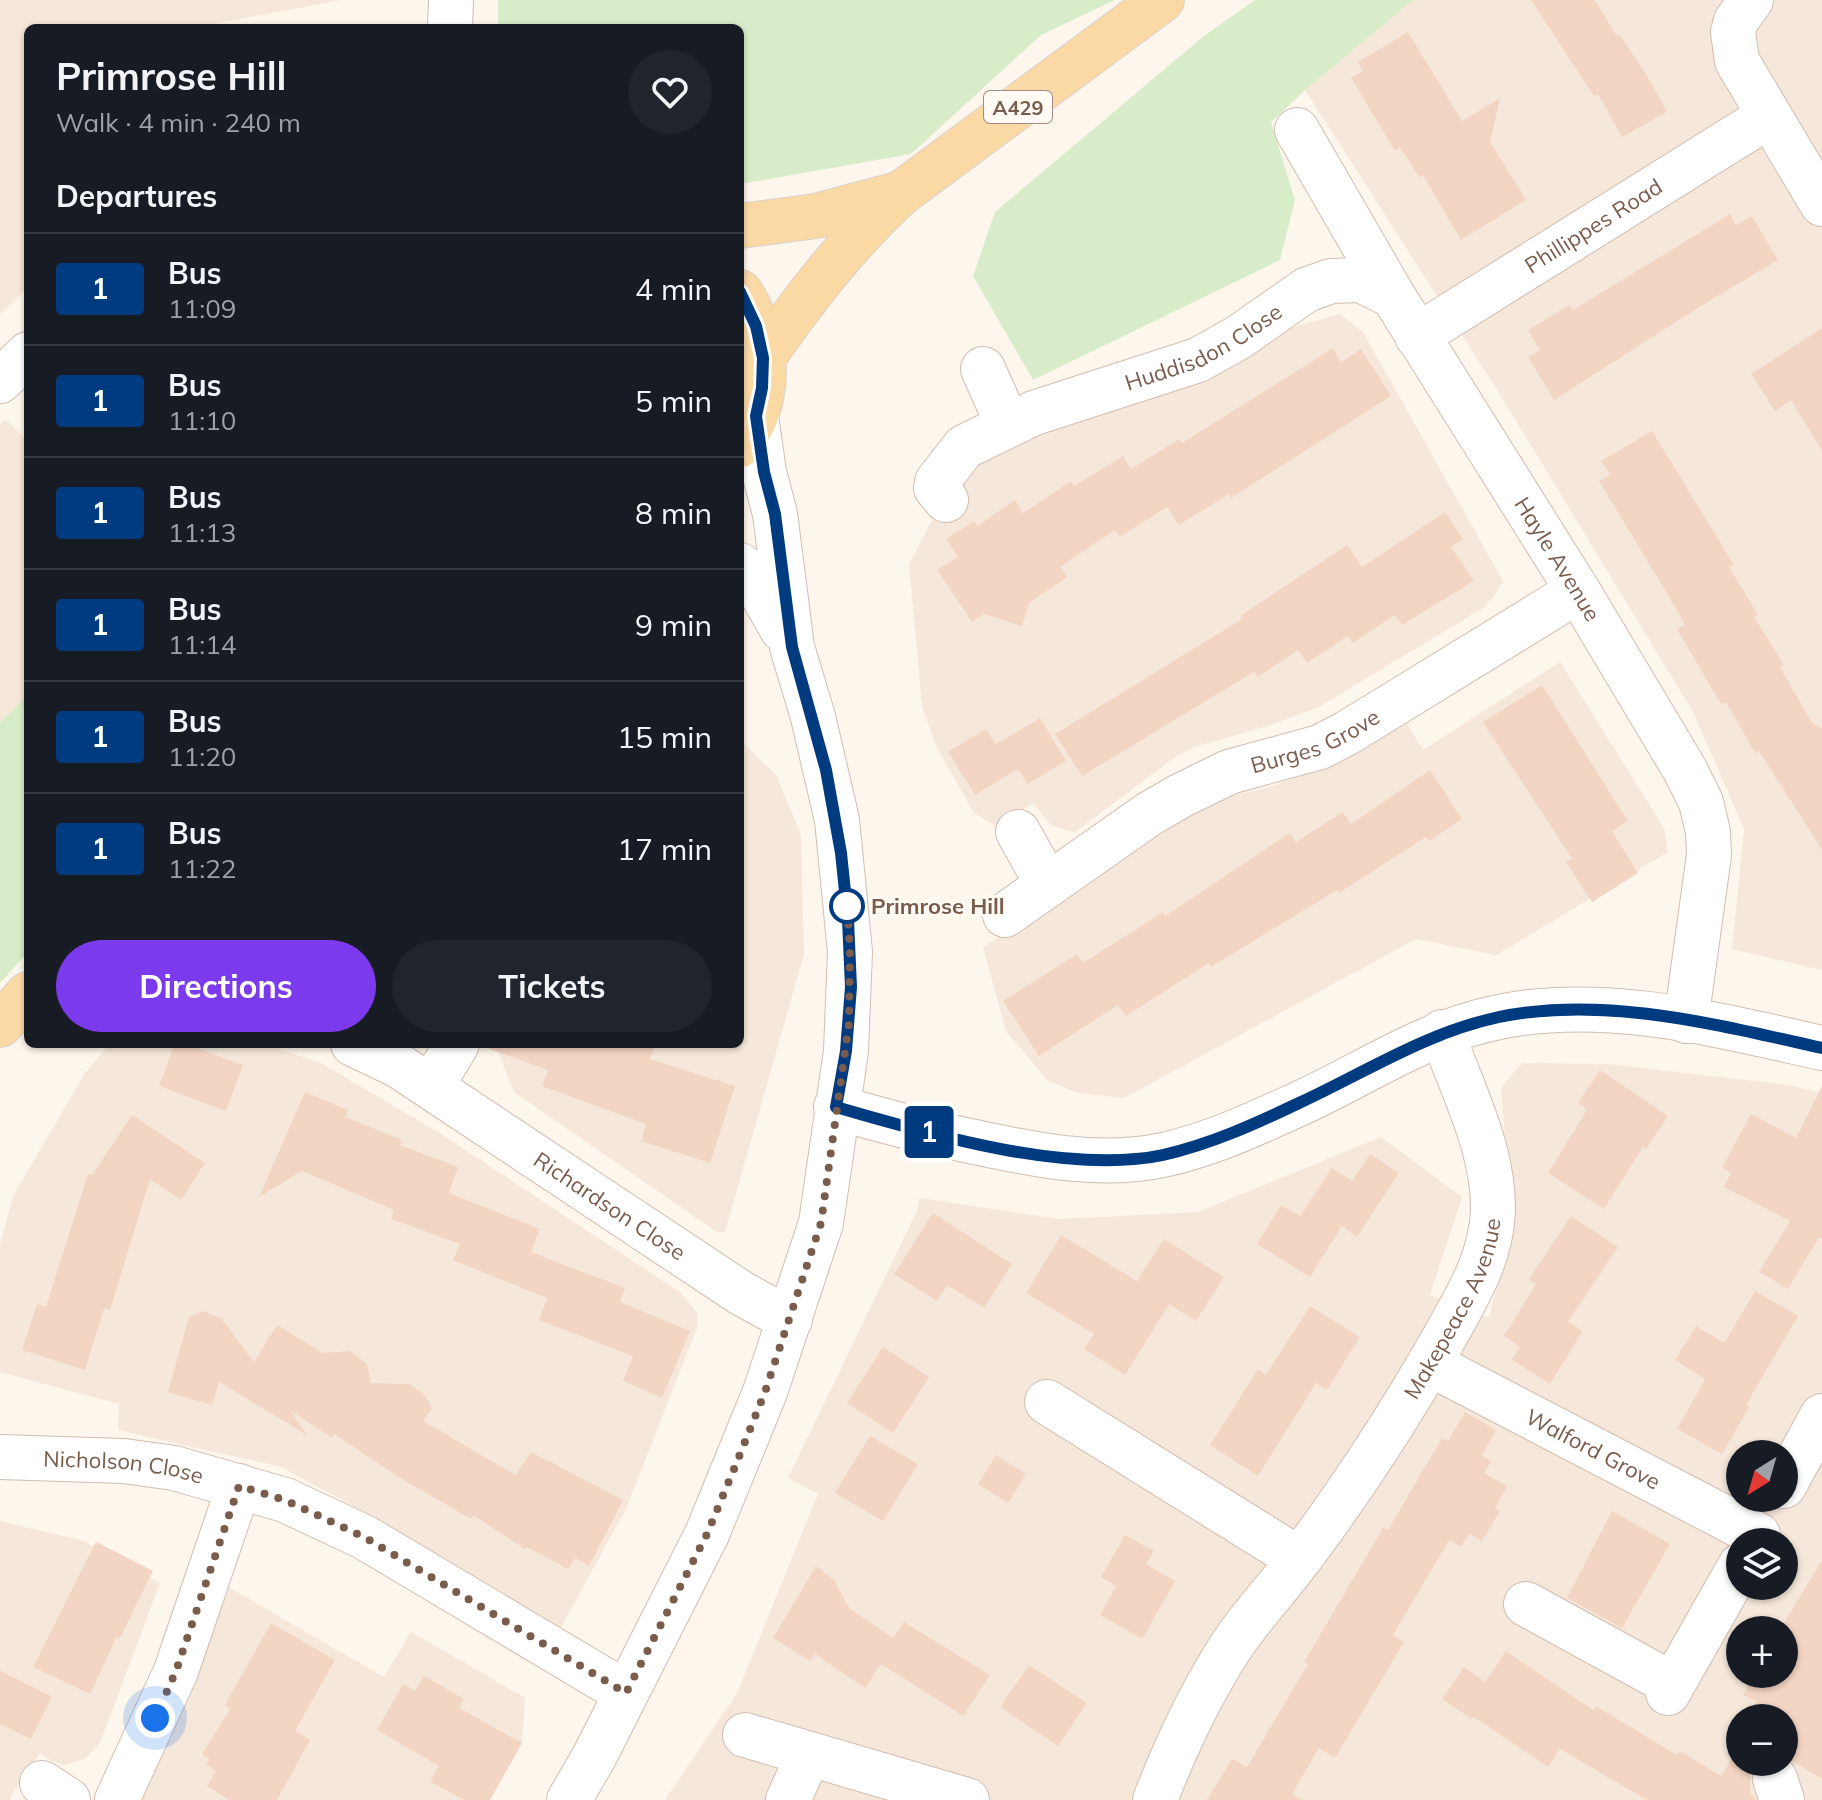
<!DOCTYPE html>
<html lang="en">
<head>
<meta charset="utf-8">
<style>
	body { margin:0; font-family:Mulish,sans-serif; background:#20242c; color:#f1f3f6; height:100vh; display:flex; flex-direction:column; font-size:30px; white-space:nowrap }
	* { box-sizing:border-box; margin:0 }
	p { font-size:26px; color:#9ea1a6 }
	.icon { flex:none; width:44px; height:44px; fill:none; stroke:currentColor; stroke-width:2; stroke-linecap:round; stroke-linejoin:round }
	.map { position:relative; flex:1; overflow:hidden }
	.panel { position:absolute; left:24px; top:24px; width:720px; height:1024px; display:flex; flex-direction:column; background:#171b24; border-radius:12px; box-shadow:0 2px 6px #0004 }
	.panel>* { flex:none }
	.badge { padding:0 16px; border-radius:6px; font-size:28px; line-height:52px }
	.needle { width:52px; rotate:217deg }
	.buttons { position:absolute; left:1726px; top:1440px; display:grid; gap:16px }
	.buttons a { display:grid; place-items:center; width:72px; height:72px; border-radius:50%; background:#171b24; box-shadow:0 2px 6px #0004; font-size:40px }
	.you { position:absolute; width:40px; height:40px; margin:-20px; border:6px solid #fff; border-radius:50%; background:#1a73e8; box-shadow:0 0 0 12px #1a73e833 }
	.map>.badge { position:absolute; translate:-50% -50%; box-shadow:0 0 0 4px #fff }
	h2 { padding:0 32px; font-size:30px; line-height:72px }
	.round { display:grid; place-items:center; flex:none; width:84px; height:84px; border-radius:42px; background:#20242c }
	.head { display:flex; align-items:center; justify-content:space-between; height:136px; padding:0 32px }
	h1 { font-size:38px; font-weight:700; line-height:60px }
	.primary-button { display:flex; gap:16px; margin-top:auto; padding:16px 32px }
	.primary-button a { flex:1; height:92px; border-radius:48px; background:#7c3aed; color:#fff; font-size:32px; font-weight:700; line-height:92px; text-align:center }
	.primary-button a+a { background:#20242c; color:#f1f3f6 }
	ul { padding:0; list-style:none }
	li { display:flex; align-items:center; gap:24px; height:112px; padding:0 32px; border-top:2px solid #363941 }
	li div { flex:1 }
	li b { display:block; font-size:30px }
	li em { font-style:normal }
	li .badge { min-width:88px; font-weight:700; text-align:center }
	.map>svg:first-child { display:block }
</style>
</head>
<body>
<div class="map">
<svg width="1822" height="1800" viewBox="0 0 1822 1800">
	<rect width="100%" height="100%" fill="#fdf6ec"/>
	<g fill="#f5e8da" fill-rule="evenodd">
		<polygon points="0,0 341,0 193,28 28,28 28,287 0,315"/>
		<polygon points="1413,0 1822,0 1822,970 1732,949 1744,829 1693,712 1499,393 1305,90"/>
		<polygon points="1340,314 1363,332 1503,581 1495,595 1483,608 1319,707 1271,725 1194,747 1175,757 1075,832 1052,826 1033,803 997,827 974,813 936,746 922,706 909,564 957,473 1262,336"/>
		<polygon points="5,419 28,442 28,695 0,722 0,424"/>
		<polygon points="1560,662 1664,828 1668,852 1496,955 1416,939 1124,1098 1078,1093 1048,1081 1006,1031 983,947 1215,799 1268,788 1322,767 1404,719 1423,750"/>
		<polygon points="740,740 776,775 801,835 804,954 725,1232 717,1232 514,1092 498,1051 500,1044 740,1044"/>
		<polygon points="110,1044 263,1044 321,1063 441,1134 681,1293 697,1313 697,1328 626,1509 561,1627 355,1507 281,1467 118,1430 119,1404 0,1372 0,1245 13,1196 85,1073"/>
		<path d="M 1522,1063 L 1608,1064 L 1788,1085 L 1822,1093 L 1822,1800 L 665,1800 L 737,1693 L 818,1494 L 788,1478 L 918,1209 L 919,1198 L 1060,1219 L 1198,1212 L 1381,1137 L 1462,1197 L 1430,1295 L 1489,1318 L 1512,1227 L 1501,1088 ZM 1740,1454 L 1784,1454 L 1784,1498 L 1740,1498 ZM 1740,1542 L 1784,1542 L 1784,1586 L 1740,1586 ZM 1740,1630 L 1784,1630 L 1784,1674 L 1740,1674 ZM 1740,1718 L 1784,1718 L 1784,1762 L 1740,1762 Z"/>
		<polygon points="0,1521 84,1541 160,1583 100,1743 86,1758 65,1765 51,1761 40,1753 10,1797 11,1800 0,1800"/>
		<polygon points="223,1584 384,1677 411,1632 525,1698 522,1743 490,1800 136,1800"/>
	</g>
	<g fill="#d8ecc9">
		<polygon points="498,0 1115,0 1041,35 911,154 740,184 740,28 498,28"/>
		<polygon points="1255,0 1413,0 1305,90 1271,122 1295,200 1280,260 1033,380 973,276 995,212 1204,36"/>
		<polygon points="28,695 28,952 0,983 0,722"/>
	</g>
	<g fill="#f3d5c3">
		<polygon points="1531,0 1595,0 1617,36 1619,34 1649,79 1667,112 1622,137 1598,94 1594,96"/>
		<polygon points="1408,32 1462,121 1500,98 1490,142 1526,200 1461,240 1423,175 1419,177 1401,148 1395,151 1351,78 1363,71 1358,62"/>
		<polygon points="1730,214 1736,225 1752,216 1778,260 1701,306 1554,400 1528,357 1540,350 1528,330 1570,305 1573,310"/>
		<polygon points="1822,328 1822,451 1791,400 1775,411 1751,374"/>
		<polygon points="1333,348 1341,362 1361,349 1391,396 1231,498 1229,494 1179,525 1167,507 1120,537 1115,530 1060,567 1067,577 1029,603 1022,626 984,614 972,622 937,570 958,557 946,539 974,521 977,526 1015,500 1023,513 1071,481 1074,486 1123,456 1131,469 1179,439 1182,443"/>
		<polygon points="1652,431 1734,565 1729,567 1758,615 1754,617 1784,665 1780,667 1812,723 1822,729 1822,850 1759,751 1755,753 1726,702 1721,704 1677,629 1685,625 1677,610 1599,481 1610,475 1601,461"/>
		<polygon points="1445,512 1463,539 1451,547 1474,581 1402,625 1395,615 1353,643 1348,636 1307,663 1298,650 1258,677 1254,672 1082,776 1055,734 1242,619 1240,616 1347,545 1362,567"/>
		<polygon points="1542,685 1628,821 1612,831 1638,873 1592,902 1566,862 1572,859 1483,722"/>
		<polygon points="1040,718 1066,761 1028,784 1018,769 975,795 948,752 986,729 996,744"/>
		<polygon points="1430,770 1462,819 1429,841 1426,837 1339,893 1337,890 1211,967 1209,963 1126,1016 1118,1005 1039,1056 1003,1001 1077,954 1083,963 1163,912 1165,916 1290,833 1296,842 1343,812 1351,824"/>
		<polygon points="175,1044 186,1044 243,1065 226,1111 159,1086"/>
		<polygon points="490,1044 655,1044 650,1059 735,1086 710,1163 641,1141 646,1124 542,1086 548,1070 489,1049"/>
		<polygon points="1600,1070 1668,1116 1646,1149 1643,1147 1604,1209 1548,1173 1587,1110 1578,1103"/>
		<polygon points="1822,1086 1822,1239 1819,1237 1788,1289 1759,1272 1790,1221 1724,1187 1731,1173 1722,1168 1751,1114 1796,1138"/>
		<polygon points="305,1092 348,1110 345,1117 402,1140 400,1145 458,1167 449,1193 540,1229 531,1252 625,1288 620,1302 690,1331 662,1398 623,1381 633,1356 539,1320 547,1298 453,1260 460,1244 391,1219 394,1210 302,1171 259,1197"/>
		<polygon points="132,1115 205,1163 181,1200 150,1179 110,1310 104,1308 85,1370 22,1350 37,1304 46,1307 88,1174 92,1175"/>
		<polygon points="1370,1154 1399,1173 1357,1237 1342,1226 1310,1277 1257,1244 1281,1205 1300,1216 1332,1168 1352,1181"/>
		<polygon points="933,1213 1012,1264 984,1308 947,1285 937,1301 894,1274"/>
		<polygon points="1571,1216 1618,1247 1568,1322 1583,1331 1550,1384 1512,1360 1520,1347 1504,1336 1536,1284 1529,1279"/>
		<polygon points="1061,1235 1137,1281 1164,1239 1224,1277 1196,1321 1169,1304 1125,1375 1084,1349 1094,1334 1026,1293"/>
		<polygon points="1755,1291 1798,1316 1746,1405 1749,1407 1722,1454 1677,1429 1705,1379 1675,1360 1696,1326 1724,1343"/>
		<polygon points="1310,1306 1360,1337 1327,1390 1316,1383 1258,1476 1210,1445 1258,1369 1266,1375"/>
		<polygon points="202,1311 221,1318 254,1362 277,1325 323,1353 350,1351 367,1364 371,1383 410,1384 424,1394 432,1408 423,1421 516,1475 531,1452 623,1500 589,1566 575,1558 568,1569 527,1547 525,1549 473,1515 471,1519 402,1479 334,1434 332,1438 290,1410 307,1435 219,1382 212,1405 168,1392 189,1317"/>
		<polygon points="883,1347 929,1377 893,1433 847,1403"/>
		<polygon points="1465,1412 1496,1430 1482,1455 1491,1461 1484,1473 1507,1486 1495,1508 1500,1511 1482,1541 1469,1534 1461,1547 1449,1540 1393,1635 1404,1642 1335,1758 1319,1748 1292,1794 1302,1800 1207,1800 1232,1759 1247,1767 1308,1664 1304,1662 1383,1528 1388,1530 1442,1438 1448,1441"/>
		<polygon points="870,1436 918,1464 883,1521 835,1493"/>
		<polygon points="996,1455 1026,1474 1008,1503 978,1484"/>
		<polygon points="1612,1511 1670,1544 1622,1628 1567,1598"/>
		<polygon points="1125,1535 1154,1551 1146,1564 1175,1581 1142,1639 1100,1615 1116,1586 1101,1577"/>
		<polygon points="96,1542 153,1571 120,1638 117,1636 90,1694 33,1667"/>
		<polygon points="1822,1560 1822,1779 1784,1756 1784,1718 1748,1718 1757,1702 1743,1695 1755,1674 1784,1674 1784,1630 1780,1630"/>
		<polygon points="816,1566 834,1580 849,1608 893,1638 904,1622 990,1675 963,1716 881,1664 865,1688 815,1654 810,1661 773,1638"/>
		<polygon points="271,1623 335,1660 295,1731 310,1740 277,1800 229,1800 207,1786 216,1771 206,1764 209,1759 202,1754 230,1709 225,1705"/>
		<polygon points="1506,1651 1593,1710 1596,1706 1677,1755 1680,1751 1721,1776 1740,1745 1740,1762 1757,1762 1750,1775 1750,1793 1756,1800 1647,1800 1560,1749 1548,1767 1474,1717 1472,1719 1442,1699 1464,1667 1485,1682"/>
		<polygon points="1029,1665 1087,1703 1058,1746 1000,1707"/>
		<polygon points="0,1671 52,1697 31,1739 0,1724"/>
		<polygon points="424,1676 464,1699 459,1708 522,1743 490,1800 464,1800 430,1782 439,1766 377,1730 403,1684 415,1691"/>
	</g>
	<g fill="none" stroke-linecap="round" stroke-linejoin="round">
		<g stroke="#d1beb0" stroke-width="46">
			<g id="minor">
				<polyline points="1751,0 1736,21 1733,32 1737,61 1822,204"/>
				<polyline points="450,28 451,0"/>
				<path id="s1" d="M 1297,130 L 1393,296 L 1578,591 L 1685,770 L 1701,802 L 1708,832 L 1709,855 L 1686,1021"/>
				<path id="s2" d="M 1417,336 L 1769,116"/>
				<polyline points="983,369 1008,425"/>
				<polyline points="0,381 28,354"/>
				<path id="s3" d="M 946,500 L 936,488 L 937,482 L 964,447 L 1034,413 L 1198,360 L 1239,337 L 1306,290 L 1331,281 L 1361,280 L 1393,296"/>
				<polyline points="740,565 750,573 782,629"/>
				<polyline points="1018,832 1048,885"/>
				<path id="s4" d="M 1005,915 L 1149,814 L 1180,796 L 1229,772 L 1320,747 L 1347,733 L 1578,591"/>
				<path id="s5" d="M 353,1044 L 399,1066 L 741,1293 L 790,1320"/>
				<polyline points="431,1087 457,1044"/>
				<path d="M 836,1107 C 879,1120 922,1131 965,1140 C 1030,1154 1097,1169 1163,1155 C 1213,1144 1259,1122 1305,1101 C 1371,1070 1425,1032 1499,1017 C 1605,995 1718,1025 1822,1048"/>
				<path id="s6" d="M 1430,1364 L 1758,1535 L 1754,1542"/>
				<polyline points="1047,1402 1299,1559"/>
				<path id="s7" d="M 0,1457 L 124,1461 L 174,1468 L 285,1500 L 364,1537 L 626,1693"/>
				<polyline points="1784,1486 1822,1416"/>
				<polyline points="1526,1604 1672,1684"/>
				<polyline points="1668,1693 1740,1566"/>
				<polyline points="745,1735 967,1800"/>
				<polyline points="1775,1779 1782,1800"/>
				<polyline points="42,1783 68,1800"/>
				<polyline points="117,1800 176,1671 239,1486"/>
				<polyline points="569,1800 594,1757 707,1534 765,1392 821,1223 846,1051 850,952 837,820 813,717 792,647 775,514 764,472 756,416"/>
				<polyline points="788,1800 809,1754"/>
				<path id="s8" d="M 1155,1800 C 1175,1748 1200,1695 1230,1648 C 1251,1616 1278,1588 1301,1557 C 1353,1488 1400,1415 1443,1340 C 1466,1298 1491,1260 1493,1211 C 1494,1148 1462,1090 1442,1032"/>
			</g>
		</g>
		<g stroke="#dad1cd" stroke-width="46">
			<g id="major">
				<polyline points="740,226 816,216 898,194"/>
				<path d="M 740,292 C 764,326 771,379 755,418 C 751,427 745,436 740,445"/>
				<path d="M 763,358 C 804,299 847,243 900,194 L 1162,0"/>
				<polyline points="0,1025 28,994"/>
			</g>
		</g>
		<use href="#minor" stroke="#fff" stroke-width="44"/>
		<use href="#major" stroke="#fbd9a5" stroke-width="44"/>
	</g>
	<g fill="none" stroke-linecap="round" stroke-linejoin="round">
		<g stroke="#fff" stroke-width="18">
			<path id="line" d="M 740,292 L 756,326 L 763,358 L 762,388 L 756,416 L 764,472 L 775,514 L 792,647 L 826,770 L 841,853 L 848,920 L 851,987 L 846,1051 L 836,1107 C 928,1134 1069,1175 1163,1155 C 1211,1144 1255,1124 1299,1103 C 1366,1072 1425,1033 1499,1017 C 1605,995 1718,1025 1822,1048"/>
		</g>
		<use href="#line" stroke="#003b80" stroke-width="12"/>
		<polyline stroke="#7a5c4d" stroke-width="8" stroke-dasharray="0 14.4" points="155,1718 176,1671 239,1486 285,1500 364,1537 626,1693 707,1534 734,1469 765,1392 821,1223 849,1023 850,952 847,902 847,906"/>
	</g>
	<circle fill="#fff" stroke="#003b80" stroke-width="4" cx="847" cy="906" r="16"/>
	<g text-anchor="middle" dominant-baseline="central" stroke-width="6" stroke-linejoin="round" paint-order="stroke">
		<rect fill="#fffaf3" stroke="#a28b7f" stroke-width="2" x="984" y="91" width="68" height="32" rx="6"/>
		<g font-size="20" font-weight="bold" fill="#7a5c4d">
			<text x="1018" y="107">A429</text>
		</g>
		<g font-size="22" fill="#7a5c4d" stroke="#fffaf3">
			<text stroke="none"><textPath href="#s2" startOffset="208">Phillippes Road</textPath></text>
			<text stroke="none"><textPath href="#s3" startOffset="326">Huddisdon Close</textPath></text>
			<text stroke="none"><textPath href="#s1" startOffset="502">Hayle Avenue</textPath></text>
			<text stroke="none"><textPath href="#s4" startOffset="358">Burges Grove</textPath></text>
			<text stroke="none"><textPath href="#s5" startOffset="304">Richardson Close</textPath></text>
			<text stroke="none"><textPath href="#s8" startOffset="578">Makepeace Avenue</textPath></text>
			<text stroke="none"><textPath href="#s6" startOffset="184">Walford Grove</textPath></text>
			<text stroke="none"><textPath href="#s7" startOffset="124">Nicholson Close</textPath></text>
		</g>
		<g font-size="22" font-weight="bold" fill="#7a5c4d" stroke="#fffaf3" text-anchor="start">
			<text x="871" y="906">Primrose Hill</text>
		</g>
	</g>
</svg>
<div class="buttons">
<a><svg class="needle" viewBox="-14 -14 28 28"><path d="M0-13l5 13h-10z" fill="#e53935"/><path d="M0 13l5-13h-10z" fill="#9ea1a6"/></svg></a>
<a><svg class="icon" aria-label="layers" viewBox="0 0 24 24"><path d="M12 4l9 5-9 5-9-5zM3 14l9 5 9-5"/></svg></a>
<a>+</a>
<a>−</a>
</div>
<div class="you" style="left:155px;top:1718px"></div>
<b class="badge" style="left:929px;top:1132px;background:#003b80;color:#fff">1</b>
<section class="panel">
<div class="head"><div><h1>Primrose Hill</h1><p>Walk · 4 min · 240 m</p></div><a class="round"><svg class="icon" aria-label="heart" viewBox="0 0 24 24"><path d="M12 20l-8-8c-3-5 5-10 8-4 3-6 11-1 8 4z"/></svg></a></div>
<h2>Departures</h2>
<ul>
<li><span class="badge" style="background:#003b80;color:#fff">1</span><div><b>Bus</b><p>11:09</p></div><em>4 min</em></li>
<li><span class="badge" style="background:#003b80;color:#fff">1</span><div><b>Bus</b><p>11:10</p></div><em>5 min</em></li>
<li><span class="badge" style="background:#003b80;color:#fff">1</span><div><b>Bus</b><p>11:13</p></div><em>8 min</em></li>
<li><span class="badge" style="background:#003b80;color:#fff">1</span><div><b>Bus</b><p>11:14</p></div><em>9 min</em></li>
<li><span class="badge" style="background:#003b80;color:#fff">1</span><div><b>Bus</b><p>11:20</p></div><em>15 min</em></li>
<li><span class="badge" style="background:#003b80;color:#fff">1</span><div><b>Bus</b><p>11:22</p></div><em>17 min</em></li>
</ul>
<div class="primary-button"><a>Directions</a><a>Tickets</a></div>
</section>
</div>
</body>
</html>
